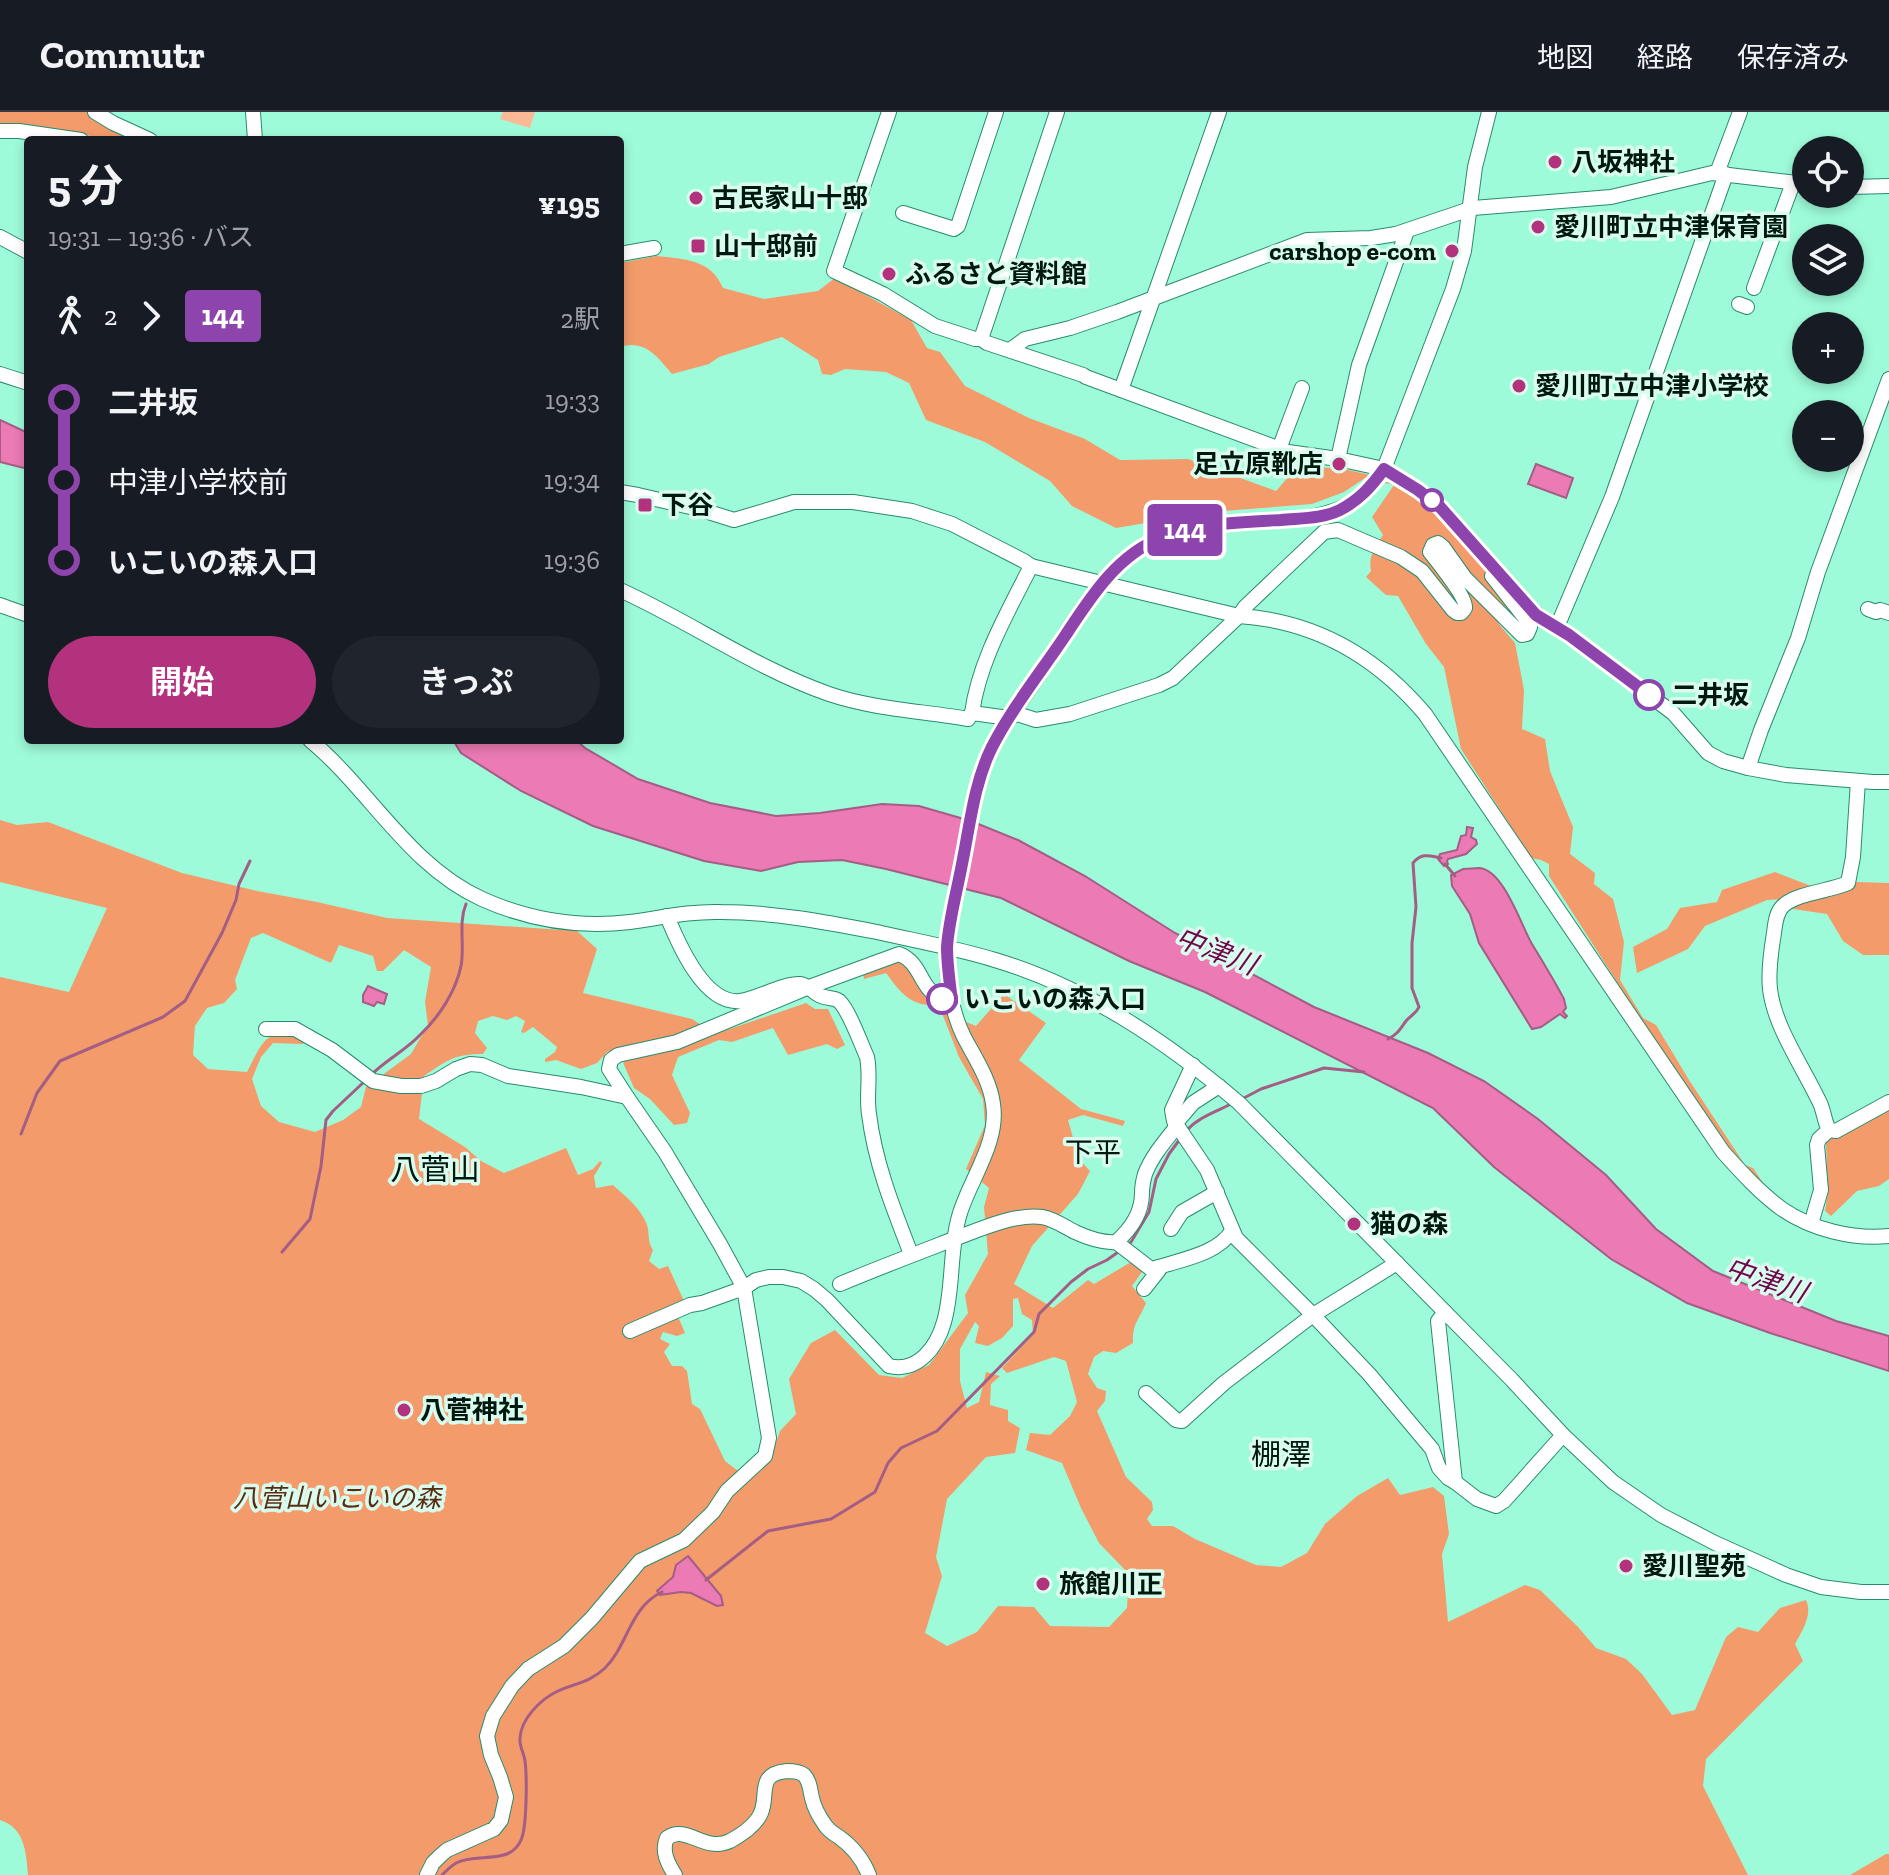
<!DOCTYPE html>
<html lang="ja">
<head>
<meta charset="utf-8">
<style>
	body { margin:0; font-family:"Zilla Slab","Noto Sans JP",serif; background:#20242c; color:#f1f3f6; height:100vh; display:flex; flex-direction:column; font-size:30px; white-space:nowrap }
	* { box-sizing:border-box; margin:0 }
	p { font-size:26px; color:#9ea1a6 }
	.icon { flex:none; width:44px; height:44px; fill:none; stroke:currentColor; stroke-width:2; stroke-linecap:round; stroke-linejoin:round }
	.map { position:relative; flex:1; overflow:hidden }
	.side { position:absolute; left:24px; top:24px; width:600px; height:608px; display:flex; flex-direction:column; background:#171b24; border-radius:8px; box-shadow:0 4px 12px #0003 }
	.side>* { flex:none }
	.badge { padding:0 16px; border-radius:6px; font-size:28px; line-height:52px }
	.fabs { position:absolute; left:1792px; top:24px; display:grid; gap:16px }
	.fabs a { display:grid; place-items:center; width:72px; height:72px; border-radius:50%; background:#171b24; box-shadow:0 4px 12px #0003; font-size:40px }
	.map>.badge { position:absolute; translate:-50% -50%; box-shadow:0 0 0 4px #fff }
	.legs { display:flex; align-items:center; gap:12px; height:88px; padding:0 24px; font-size:26px }
	.legs p { margin-inline-start:auto }
	.head { display:flex; align-items:center; justify-content:space-between; height:136px; padding:0 24px }
	h1 { font-size:44px; font-weight:700; line-height:60px }
	.cta { display:flex; gap:16px; margin-top:auto; padding:16px 24px }
	.cta a { flex:1; height:92px; border-radius:48px; background:#b3327e; color:#fff; font-size:32px; font-weight:700; line-height:92px; text-align:center }
	.cta a+a { background:#20242c; color:#f1f3f6 }
	ul { padding:0 24px; list-style:none }
	li { display:flex; align-items:center; gap:28px; height:80px; font-size:30px }
	li i { display:grid; place-items:center; width:12px; height:100%; margin:0 10px; background:currentColor }
	li i::after { content:''; width:20px; height:20px; margin:-10px; border:6px solid; border-radius:50%; background:#171b24 }
	li p { margin-inline-start:auto }
	li:first-child i { background:linear-gradient(#0000 50%,currentColor 0) }
	li:last-child i { background:linear-gradient(currentColor 50%,#0000 0) }
	header { display:flex; align-items:center; gap:48px; box-sizing:border-box; height:112px; padding:0 40px; background:#171b24; border-bottom:2px solid #363941 }
	header strong { font-size:38px }
	nav { display:flex; gap:44px; margin-inline-start:auto; font-size:28px }
	.map>svg:first-child { display:block }
</style>
</head>
<body>
<header>
<strong>Commutr</strong>
<nav><a>地図</a><a>経路</a><a>保存済み</a></nav>
</header>
<div class="map">
<svg width="1889" height="1763" viewBox="0 0 1889 1763">
	<rect width="100%" height="100%" fill="#9efbd9"/>
	<polygon fill="#fcb996" points="503,0 535,0 530,16 500,7"/>
	<g fill="#f39b6b" fill-rule="evenodd">
		<polygon points="0,0 87,0 143,28 122,28 0,12"/>
		<path d="M 656,144 C 684,147 711,147 723,176 L 764,187 L 818,179 L 835,166 L 911,208 L 927,236 L 940,240 L 965,274 L 1029,306 L 1085,327 L 1120,348 L 1188,347 L 1276,379 L 1297,355 L 1339,356 L 1397,369 L 1437,400 L 1483,450 L 1511,489 L 1498,511 L 1515,531 L 1524,578 L 1522,617 L 1545,627 L 1550,659 L 1573,715 L 1570,742 L 1595,761 L 1594,772 L 1613,787 L 1624,830 L 1620,868 L 1643,906 L 1656,913 L 1689,968 L 1745,1053 L 1753,1056 L 1768,1078 L 1741,1053 L 1723,1026 L 1714,1021 L 1549,764 L 1549,752 L 1541,748 L 1531,746 L 1461,637 L 1444,555 L 1426,532 L 1398,484 L 1386,483 L 1366,465 L 1371,459 C 1368,444 1375,435 1383,423 L 1372,405 L 1394,373 L 1365,366 L 1344,380 L 1312,392 L 1211,400 L 1116,416 L 1072,394 L 1050,369 L 985,330 L 926,308 L 909,271 L 886,260 L 845,257 L 831,263 L 822,262 L 818,248 L 782,225 L 719,245 L 709,252 L 672,262 C 658,246 647,229 623,234 L 620,231 L 620,151 Z"/>
		<path d="M 0,708 L 17,713 L 48,710 L 182,761 L 257,779 L 317,790 L 387,806 L 577,819 L 597,837 L 583,881 L 692,907 L 715,922 L 806,891 L 815,897 L 828,897 L 845,933 L 837,937 L 827,932 L 788,943 L 773,916 L 732,930 L 719,928 L 678,945 L 672,963 L 690,1001 L 687,1011 L 674,1013 L 650,987 L 634,976 L 624,953 L 620,936 L 607,940 L 597,951 L 581,957 L 556,948 L 545,950 L 545,947 L 555,940 L 557,935 L 533,915 L 524,921 L 521,920 L 525,909 L 516,904 L 507,908 L 493,904 L 478,909 L 475,921 L 487,936 L 483,942 C 454,942 448,948 424,964 L 419,1007 L 465,1035 L 481,1049 L 504,1061 L 566,1036 L 578,1063 L 593,1057 L 600,1049 L 602,1051 L 594,1064 L 596,1076 L 613,1073 C 625,1084 641,1096 647,1113 C 650,1123 647,1129 653,1138 L 649,1149 L 659,1157 L 668,1154 L 684,1189 L 674,1195 L 685,1221 L 677,1224 L 663,1220 L 660,1227 L 670,1232 L 664,1240 L 672,1254 L 682,1254 L 687,1259 L 692,1292 L 700,1297 L 725,1349 L 750,1368 L 770,1348 L 780,1319 L 796,1302 L 789,1267 L 811,1231 L 835,1218 L 879,1263 L 902,1266 L 929,1253 L 968,1201 L 965,1183 L 988,1142 L 984,1095 L 989,1076 L 966,1057 L 985,1013 L 983,987 L 959,945 L 940,896 C 933,891 929,894 921,892 C 904,887 896,874 886,861 L 864,867 L 863,862 L 899,848 L 906,851 C 912,864 918,877 929,886 C 938,893 944,892 949,903 L 976,914 L 1004,882 L 1046,911 L 1019,948 L 1081,997 L 1125,1009 L 1123,1014 L 1083,1003 L 1068,1008 L 1079,1047 L 1090,1059 L 1078,1082 L 1032,1134 L 1014,1172 L 1053,1196 L 1088,1168 L 1094,1172 L 1131,1150 L 1142,1160 L 1132,1174 L 1146,1191 C 1139,1208 1132,1212 1133,1231 L 1116,1241 L 1103,1239 L 1094,1245 L 1088,1262 L 1097,1276 L 1106,1279 L 1105,1289 L 1097,1299 L 1126,1365 L 1152,1390 L 1153,1398 L 1147,1407 L 1152,1414 L 1173,1414 L 1195,1427 L 1256,1453 L 1281,1455 L 1307,1441 L 1325,1412 L 1357,1384 L 1388,1366 L 1400,1383 L 1433,1375 L 1444,1384 L 1449,1422 L 1442,1442 L 1448,1510 L 1525,1473 L 1540,1478 L 1578,1515 L 1596,1536 L 1626,1547 L 1642,1562 L 1672,1603 L 1695,1598 L 1726,1525 L 1738,1515 L 1758,1520 L 1780,1496 L 1806,1488 C 1813,1503 1802,1519 1795,1532 L 1803,1549 L 1706,1647 L 1703,1674 L 1748,1763 L 28,1763 C 26,1740 25,1716 0,1708 L 0,865 L 69,880 L 107,796 L 0,770 ZM 263,821 L 331,851 L 339,833 L 373,844 L 377,859 L 383,859 L 404,838 L 431,855 L 425,890 L 428,913 L 411,942 L 366,975 L 361,995 L 343,1008 L 315,1020 L 279,1010 L 261,994 L 252,967 L 261,945 L 273,931 L 302,932 L 307,930 C 270,907 262,931 247,960 L 208,957 L 193,943 L 195,914 L 207,896 L 224,891 L 237,877 L 235,868 L 251,826 ZM 1018,1186 L 1022,1202 L 1032,1208 L 1033,1223 L 1002,1256 L 1007,1261 L 1054,1245 L 1066,1249 L 1077,1290 L 1070,1304 L 1050,1323 L 1030,1321 L 1026,1338 L 1062,1351 L 1081,1396 L 1099,1431 L 1129,1462 L 1127,1496 L 1109,1515 L 1050,1514 L 1034,1495 L 998,1494 L 977,1520 L 947,1534 L 925,1521 L 942,1464 L 936,1445 L 947,1387 L 986,1345 L 1015,1341 L 1020,1316 L 1008,1309 L 1008,1298 L 990,1293 L 991,1272 L 1000,1264 L 986,1260 L 979,1290 L 967,1296 L 960,1269 L 960,1237 L 975,1210 L 979,1214 L 975,1231 L 988,1234 L 1002,1226 L 1013,1214 L 1013,1187 Z"/>
		<polygon points="1775,760 1811,774 1857,770 1889,771 1889,843 1863,843 1843,829 1827,802 1793,797 1786,787 1767,788 1705,814 1688,837 1637,861 1633,835 1667,817 1680,796 1717,790 1722,778"/>
		<polygon points="1889,998 1889,1067 1879,1074 1857,1079 1831,1104 1825,1099 1828,1081 1826,1030 1832,1025 1839,1025"/>
		<polygon points="1886,1742 1889,1742 1889,1763 1850,1763"/>
	</g>
	<g fill="#eb7ab5" stroke="#a45d84" stroke-width="2">
		<polygon points="0,308 28,321 28,357 0,350"/>
		<polygon points="1536,352 1573,366 1566,386 1528,372"/>
		<polygon points="453,628 576,628 585,636 638,667 710,691 776,704 820,701 882,692 919,694 971,709 1018,728 1085,764 1175,821 1314,895 1428,941 1484,969 1538,1007 1606,1063 1656,1117 1713,1159 1836,1209 1889,1224 1889,1259 1770,1221 1687,1191 1611,1147 1494,1055 1433,996 1205,880 1129,849 1001,786 886,757 842,748 798,750 761,759 704,749 593,714 521,679 461,641"/>
		<polygon points="1467,715 1473,716 1471,725 1476,728 1477,732 1466,742 1448,747 1447,749 1448,752 1444,754 1438,747 1440,742 1457,738 1461,724 1466,723"/>
		<path d="M 1480,756 C 1504,759 1521,813 1532,832 C 1543,850 1554,868 1564,887 L 1566,896 L 1563,900 L 1567,904 L 1565,906 L 1560,902 L 1541,915 L 1532,917 L 1479,831 L 1470,802 L 1452,774 L 1451,763 L 1463,757 Z"/>
		<polygon points="368,874 387,882 384,892 377,890 374,894 363,890 363,883"/>
		<polygon points="688,1444 721,1484 723,1493 717,1494 691,1481 681,1480 660,1483 657,1479 673,1465 676,1453"/>
	</g>
	<g fill="none" stroke-linecap="round" stroke-linejoin="round">
		<g stroke="#a45d84" stroke-width="3">
			<polyline points="1445,752 1455,764"/>
			<path d="M 1388,927 C 1398,922 1400,917 1406,909 C 1411,903 1416,902 1419,895 L 1412,876 L 1412,831 L 1416,795 L 1413,751 C 1422,740 1430,744 1441,746"/>
			<path d="M 371,963 C 386,948 406,938 420,923 C 439,905 456,879 461,854 C 465,833 458,811 466,792"/>
			<polyline points="1242,987 1261,977 1324,956 1364,960"/>
			<path d="M 1187,1018 C 1199,1005 1215,1000 1231,992"/>
			<polyline points="21,1022 37,981 60,949 163,905 185,889 222,821 236,788 239,772 250,749"/>
			<polyline points="1127,1133 1131,1130 1149,1100 1156,1067 1169,1042 1180,1027"/>
			<polyline points="282,1140 310,1107 321,1054 326,1008 333,999 366,968"/>
			<polyline points="706,1468 768,1419 831,1407 875,1380 888,1351 901,1336 937,1319 1034,1220 1039,1202 1071,1170 1088,1157 1107,1148 1121,1138"/>
			<path d="M 442,1763 C 446,1759 451,1754 456,1751 C 476,1740 510,1754 521,1728 C 527,1716 527,1664 525,1649 C 524,1641 519,1634 520,1626 C 521,1607 540,1588 556,1580 C 574,1571 588,1572 605,1556 C 628,1533 630,1495 662,1480"/>
		</g>
		<g stroke="#288b6d" stroke-width="16">
			<g id="minor">
				<polyline points="95,0 113,11 150,28"/>
				<polyline points="253,0 255,28"/>
				<polyline points="889,0 834,159 883,182 935,214 975,227 981,227"/>
				<polyline points="1057,0 981,227 987,231 1083,263 1086,265 1288,340 1338,347 1384,357 1418,378 1440,395 1500,463"/>
				<polyline points="0,19 19,19 81,28"/>
				<polyline points="1717,61 1740,0"/>
				<polyline points="1850,75 1889,74"/>
				<polyline points="903,101 954,117 958,114 996,0"/>
				<polyline points="0,125 28,140"/>
				<polyline points="620,142 654,136"/>
				<polyline points="1754,176 1793,71"/>
				<polyline points="1739,192 1747,195"/>
				<polyline points="1010,238 1025,227 1070,216 1117,200 1307,128 1371,126 1396,122 1473,96 1611,85 1712,61 1806,72"/>
				<polyline points="0,262 28,271"/>
				<polyline points="1121,278 1219,0"/>
				<polyline points="1279,337 1302,276"/>
				<polyline points="1338,347 1359,253 1407,119"/>
				<path d="M 620,380 L 638,383 L 699,397 L 734,408 L 794,390 L 853,390 L 912,399 L 952,412 L 1024,449 L 1031,454 C 1008,500 979,549 972,601 L 1009,606 L 1017,602 L 1036,608 L 1070,602 L 1159,573 L 1173,566 L 1239,504 L 1245,495 L 1324,420 L 1338,418 L 1401,445 L 1422,459 L 1453,498 L 1457,501 L 1461,501 C 1462,500 1464,498 1465,496 C 1467,486 1437,449 1430,440 L 1433,433 L 1438,431 L 1443,435 L 1465,466 L 1522,523 L 1527,522 L 1530,515 L 1525,506 L 1492,464 L 1495,458"/>
				<polyline points="1354,390 1367,379 1384,357 1453,177 1464,139 1475,55 1489,0"/>
				<path d="M 1031,454 L 1239,504 C 1316,509 1376,544 1425,602 L 1723,1040 C 1741,1060 1760,1081 1782,1097 C 1811,1117 1853,1128 1889,1124"/>
				<path d="M 620,478 C 691,510 755,556 829,582 C 873,597 922,599 968,607 L 972,601"/>
				<polyline points="1519,485 1543,508 1569,523 1673,601 1708,641 1723,649 1748,656 1786,663 1873,670 1889,670"/>
				<polyline points="0,493 28,503"/>
				<polyline points="1868,497 1876,500 1880,498 1889,501"/>
				<polyline points="1557,515 1612,385 1726,62"/>
				<path d="M 310,628 C 370,678 409,754 482,787 C 529,808 580,816 630,810 C 660,806 690,799 721,800 C 773,800 825,810 877,820 C 916,829 956,836 995,848 C 1086,875 1167,930 1239,991 L 1512,1268 L 1563,1323 L 1613,1370 L 1661,1403 L 1715,1431 L 1786,1463 L 1821,1475 L 1861,1480 L 1889,1480"/>
				<polyline points="1748,656 1761,618 1798,526 1818,460 1889,267"/>
				<path d="M 667,804 C 678,831 704,893 740,889 C 757,887 784,871 800,872 C 809,873 813,881 821,884 C 828,887 833,885 839,889 C 849,898 861,932 867,945 C 871,964 866,983 869,1002 C 875,1051 893,1096 911,1142"/>
				<polyline points="266,917 295,917 332,938 373,969 401,974 421,974 436,969 456,957 470,952 482,953 508,964 581,975 627,985 665,1040 720,1132 744,1176 769,1326 765,1344 727,1379 713,1400 684,1428 640,1449 592,1506 564,1534 528,1557 512,1574 493,1604 487,1624 491,1643 500,1665 506,1685 501,1708 494,1717 447,1738 440,1744 433,1751 427,1763"/>
				<path d="M 627,985 L 609,957 L 611,948 L 618,943 L 677,930 L 809,875 L 899,842 C 922,851 919,875 939,885 C 943,888 947,888 952,890"/>
				<polyline points="1175,1012 1193,991 1219,974"/>
				<polyline points="1829,1018 1836,1019 1889,990"/>
				<path d="M 1811,1112 L 1821,1078 L 1817,1033 L 1819,1027 L 1829,1018 C 1824,1009 1824,998 1819,989 C 1803,955 1774,914 1770,877 C 1768,859 1771,839 1774,821 C 1775,813 1776,799 1784,793 C 1798,781 1830,779 1848,771 L 1853,745 L 1858,669"/>
				<polyline points="1171,1117 1182,1100 1217,1080"/>
				<polyline points="1397,1151 1313,1203 1369,1262 1432,1337 1439,1356 1448,1366 1455,1370 1477,1387 1496,1394 1504,1389 1563,1323"/>
				<path d="M 1159,1155 L 1151,1157 L 1116,1130 C 1131,1117 1142,1101 1142,1081 C 1142,1073 1143,1069 1145,1062 C 1152,1044 1165,1029 1177,1014"/>
				<path d="M 840,1172 C 878,1156 915,1142 954,1127 C 978,1118 1016,1101 1042,1105 C 1054,1107 1065,1115 1075,1120 C 1088,1126 1103,1131 1116,1130"/>
				<path d="M 1144,1177 L 1159,1158 L 1159,1155 C 1183,1147 1217,1142 1232,1119"/>
				<polyline points="1445,1200 1438,1209 1455,1370"/>
				<path d="M 630,1219 L 690,1193 L 702,1191 L 744,1176 L 756,1168 L 769,1165 L 783,1165 L 801,1169 L 814,1177 L 827,1188 L 889,1254 C 918,1261 937,1235 944,1210 C 954,1175 949,1137 960,1101 C 971,1066 999,1030 993,992 C 990,968 975,946 964,925 C 951,899 946,865 947,836 C 949,808 957,779 962,752 C 970,713 974,670 993,634 C 1006,609 1023,586 1039,563"/>
				<polyline points="1146,1281 1176,1308 1182,1309 1224,1271 1313,1203 1236,1126 1207,1058 1174,1009 1172,998 1193,953"/>
				<path d="M 675,1763 C 668,1752 661,1739 667,1726 C 687,1712 704,1741 730,1729 C 741,1723 756,1713 761,1701 C 769,1682 756,1662 787,1659 C 792,1659 799,1659 804,1663 C 810,1669 810,1678 812,1686 C 814,1695 820,1706 825,1713 C 829,1719 834,1722 839,1725 C 853,1735 863,1748 869,1763"/>
			</g>
		</g>
		<use href="#minor" stroke="#fff" stroke-width="14"/>
		<g stroke="#288b6d" stroke-width="16" stroke-linecap="butt">
			<path id="minor-bridge" d="M 1039,563 C 1071,515 1103,451 1158,427 C 1186,414 1217,412 1248,410 C 1286,407 1320,409 1354,390"/>
		</g>
		<use href="#minor-bridge" stroke="#fff" stroke-width="14"/>
	</g>
	<g fill="none" stroke-linecap="round" stroke-linejoin="round">
		<g stroke="#fff" stroke-width="18">
			<path id="line-1" d="M 942,887 L 952,890 C 950,872 947,853 947,835 C 949,807 957,779 962,752 C 970,713 974,671 992,635 C 1012,596 1041,560 1065,524 C 1090,486 1117,443 1161,426 C 1200,411 1240,410 1281,408 C 1300,406 1322,407 1340,398 C 1359,388 1371,375 1384,357 L 1418,378 L 1440,395 L 1536,503 L 1569,523 L 1649,583"/>
		</g>
		<use href="#line-1" stroke="#8e44ad" stroke-width="12"/>
	</g>
	<g fill="#b3327e" stroke="#d9fcee" stroke-width="3">
		<circle cx="1555" cy="50" r="8"/>
		<circle cx="696" cy="86" r="8"/>
		<circle cx="1538" cy="115" r="8"/>
		<rect x="690" y="126" width="16" height="16" rx="4"/>
		<circle cx="1452" cy="139" r="8"/>
		<circle cx="889" cy="162" r="8"/>
		<circle cx="1519" cy="274" r="8"/>
		<circle cx="1339" cy="352" r="8"/>
		<rect x="637" y="385" width="16" height="16" rx="4"/>
		<circle cx="1354" cy="1112" r="8"/>
		<circle cx="404" cy="1298" r="8"/>
		<circle cx="1626" cy="1454" r="8"/>
		<circle cx="1043" cy="1472" r="8"/>
	</g>
	<g fill="#fff" stroke="#8e44ad" stroke-width="4">
		<circle cx="1432" cy="388" r="10"/>
		<circle cx="1649" cy="583" r="14"/>
		<circle cx="942" cy="887" r="14"/>
	</g>
	<g text-anchor="middle" dominant-baseline="central" stroke-width="7" stroke-linejoin="round" paint-order="stroke">
		<g font-size="26" font-weight="bold" fill="#001910" stroke="#d9fcee" text-anchor="start">
			<text x="1571" y="50">八坂神社</text>
			<text x="712" y="86">古民家山十邸</text>
			<text x="1554" y="115">愛川町立中津保育園</text>
			<text x="714" y="134">山十邸前</text>
			<text x="1436" y="139" text-anchor="end">carshop e-com</text>
			<text x="905" y="162">ふるさと資料館</text>
			<text x="1535" y="274">愛川町立中津小学校</text>
			<text x="1323" y="352" text-anchor="end">足立原靴店</text>
			<text x="661" y="393">下谷</text>
			<text x="1370" y="1112">猫の森</text>
			<text x="420" y="1298">八菅神社</text>
			<text x="1642" y="1454">愛川聖苑</text>
			<text x="1059" y="1472">旅館川正</text>
		</g>
		<g font-size="26" font-weight="bold" fill="#001910" stroke="#d9fcee" text-anchor="start">
			<text x="1671" y="583">二井坂</text>
			<text x="964" y="887">いこいの森入口</text>
		</g>
		<g font-size="26" font-style="italic" fill="#592d14" stroke="#d9fcee">
			<text x="337" y="1386">八菅山いこいの森</text>
		</g>
		<g font-size="28" font-style="italic" fill="#70064a" stroke="#d9fcee">
			<text transform="translate(1216 839) rotate(21)">中津川</text>
			<text transform="translate(1766 1168) rotate(19)">中津川</text>
		</g>
		<g font-size="28" fill="#001910" stroke="#d9fcee">
			<text x="1093" y="1040">下平</text>
		</g>
		<g font-size="30" fill="#001910" stroke="#d9fcee">
			<text x="435" y="1058">八菅山</text>
			<text x="1281" y="1343">棚澤</text>
		</g>
	</g>
</svg>
<div class="fabs">
<a><svg class="icon" aria-label="locate" viewBox="0 0 24 24"><circle cx="12" cy="12" r="6"/><path d="M12 2v4M12 18v4M2 12h4M18 12h4"/></svg></a>
<a><svg class="icon" aria-label="layers" viewBox="0 0 24 24"><path d="M12 4l9 5-9 5-9-5zM3 14l9 5 9-5"/></svg></a>
<a>+</a>
<a>−</a>
</div>
<b class="badge" style="left:1185px;top:418px;background:#8e44ad;color:#fff">144</b>
<section class="side">
<div class="head"><div><h1>5 分</h1><p>19:31 – 19:36 · バス</p></div><b>¥195</b></div>
<div class="legs"><svg class="icon" aria-label="walk" viewBox="0 0 24 24"><circle cx="13" cy="4" r="2"/><path d="M13 8l-2 6 4 7M11 14l-3 7M7 12l3-4h3l4 4"/></svg>2<svg class="icon" aria-label="forward" viewBox="0 0 24 24"><path d="M9 5l7 7-7 7"/></svg><b class="badge" style="background:#8e44ad;color:#fff">144</b><p>2駅</p></div>
<ul>
<li><i style="color:#8e44ad"></i><b>二井坂</b><p>19:33</p></li>
<li><i style="color:#8e44ad"></i><span>中津小学校前</span><p>19:34</p></li>
<li><i style="color:#8e44ad"></i><b>いこいの森入口</b><p>19:36</p></li>
</ul>
<div class="cta"><a>開始</a><a>きっぷ</a></div>
</section>
</div>
</body>
</html>
